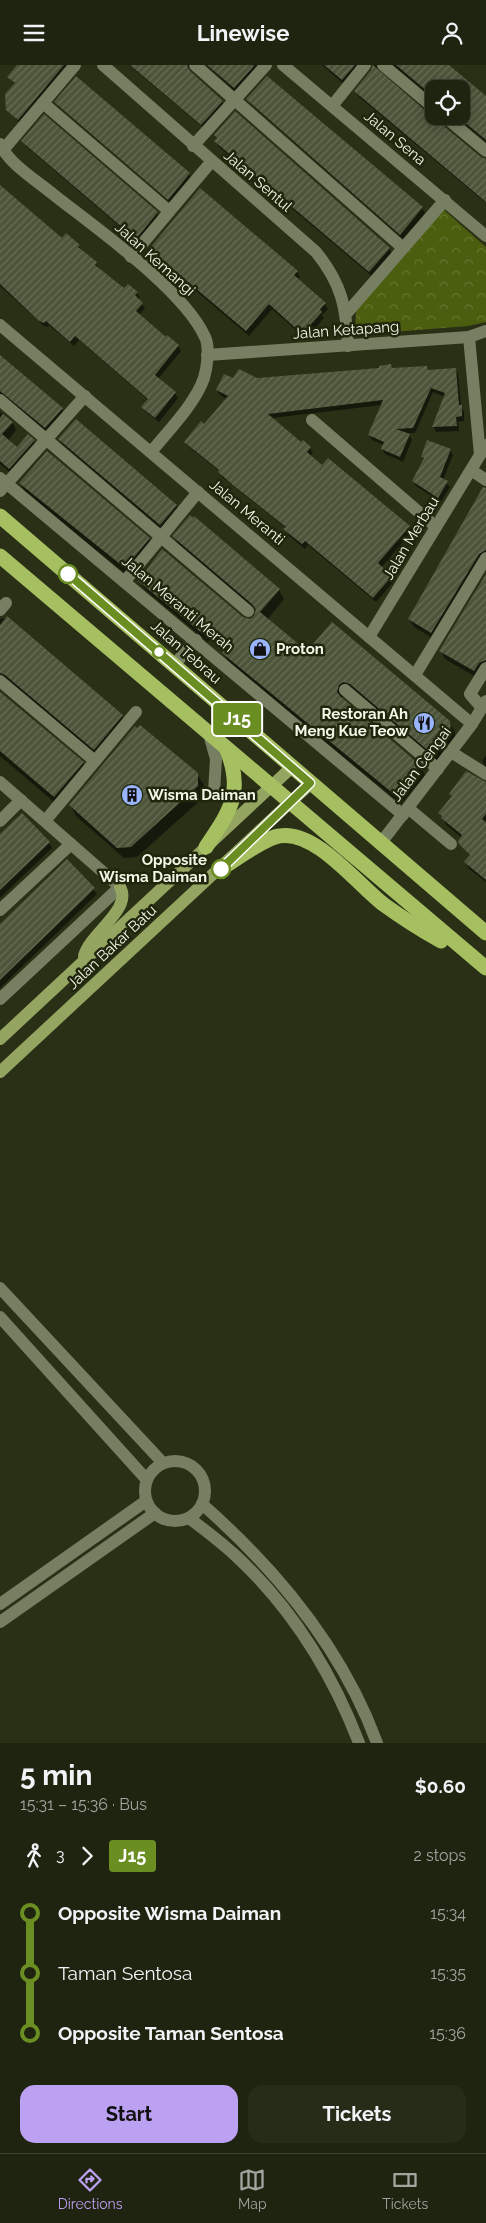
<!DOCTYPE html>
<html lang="en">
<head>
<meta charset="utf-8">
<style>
	body { margin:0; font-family:Raleway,sans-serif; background:#272c19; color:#f1f3f6; height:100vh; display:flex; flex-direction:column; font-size:19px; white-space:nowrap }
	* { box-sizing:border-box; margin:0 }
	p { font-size:16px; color:#a1a49f }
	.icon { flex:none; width:28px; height:28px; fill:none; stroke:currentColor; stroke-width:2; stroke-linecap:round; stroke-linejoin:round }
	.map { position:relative; height:1678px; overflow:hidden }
	.panel { display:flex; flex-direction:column; background:#1f2410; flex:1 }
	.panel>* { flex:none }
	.badge { padding:0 10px; border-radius:4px; font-size:18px; line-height:32px }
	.buttons { position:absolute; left:425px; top:15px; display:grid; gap:10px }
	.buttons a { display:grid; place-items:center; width:45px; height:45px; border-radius:10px; background:#1f2410; box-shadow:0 2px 12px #0003,0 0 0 1px #3c4130; font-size:25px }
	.map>.badge { position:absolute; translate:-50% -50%; box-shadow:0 0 0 2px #fff }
	.legs { display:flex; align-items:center; gap:8px; height:55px; padding:0 20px; font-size:16px }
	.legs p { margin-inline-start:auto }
	.head { display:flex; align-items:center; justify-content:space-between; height:85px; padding:0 20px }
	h1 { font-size:28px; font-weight:700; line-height:38px }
	.button { display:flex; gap:10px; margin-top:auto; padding:10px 20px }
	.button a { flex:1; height:58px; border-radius:15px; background:#bca0f2; color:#111; font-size:20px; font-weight:700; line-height:58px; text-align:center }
	.button a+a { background:#272c19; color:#f1f3f6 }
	ul { padding:0 20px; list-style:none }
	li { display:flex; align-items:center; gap:18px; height:60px; font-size:19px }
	li i { display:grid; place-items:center; width:8px; height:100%; margin:0 6px; background:currentColor }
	li i::after { content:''; width:12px; height:12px; margin:-6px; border:4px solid; border-radius:50%; background:#1f2410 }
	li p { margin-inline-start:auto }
	li:first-child i { background:linear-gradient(#0000 50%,currentColor 0) }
	li:last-child i { background:linear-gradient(currentColor 50%,#0000 0) }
	header { display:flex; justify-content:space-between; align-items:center; height:65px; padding:0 20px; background:#1f2410; font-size:22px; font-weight:700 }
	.tab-bar { display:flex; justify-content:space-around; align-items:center; height:70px; border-top:1px solid #3c4130; background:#1f2410; font-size:14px; color:#a1a49f }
	.tab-bar a { display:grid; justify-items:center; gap:2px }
	.tab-bar .selected { color:#bca0f2 }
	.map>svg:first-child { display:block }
</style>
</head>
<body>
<header><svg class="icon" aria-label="menu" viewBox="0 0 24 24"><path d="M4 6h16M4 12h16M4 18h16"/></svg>Linewise<svg class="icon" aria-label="person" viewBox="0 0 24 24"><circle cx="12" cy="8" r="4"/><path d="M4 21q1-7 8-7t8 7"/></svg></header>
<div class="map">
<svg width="486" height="1678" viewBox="0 0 486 1678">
	<defs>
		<pattern id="park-crowns" width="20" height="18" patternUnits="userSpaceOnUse" patternTransform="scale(1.25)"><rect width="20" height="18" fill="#4b5d0e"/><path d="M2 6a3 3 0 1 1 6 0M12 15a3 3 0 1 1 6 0" fill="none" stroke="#657531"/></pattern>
		<pattern id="building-hatch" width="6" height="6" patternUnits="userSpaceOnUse" patternTransform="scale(1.25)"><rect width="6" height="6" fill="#4c553a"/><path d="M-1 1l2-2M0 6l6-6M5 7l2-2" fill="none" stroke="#666e56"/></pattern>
	</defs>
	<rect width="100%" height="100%" fill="#293016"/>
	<polygon fill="url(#park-crowns)" points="443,144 486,182 486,257 468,261 355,270 356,245"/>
	<g fill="#0007">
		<polygon points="18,0 70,0 21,59 7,44 15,20 9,12"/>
		<polygon points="129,0 191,0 189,5 190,8 222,36 225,41 205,64"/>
		<polygon points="206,0 257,0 259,4 237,28"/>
		<polygon points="322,0 361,0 345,20"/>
		<polygon points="374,0 380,0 378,8 480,93 486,95 486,138 359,32 356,26 373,5"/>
		<polygon points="393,0 447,0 486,32 486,77 455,51 461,51 461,24 434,24 434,34"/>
		<polygon points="77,13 189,109 192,114 172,139 59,42 56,37"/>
		<polygon points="267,13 422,143 425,148 403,174 251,39 248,34"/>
		<polygon points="215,70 389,183 392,189 373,212 218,81"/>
		<polygon points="23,76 157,148 160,153 139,178 26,81"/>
		<polygon points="0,122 62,175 79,180 81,186 96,198 99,204 125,224 137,228 140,233 138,235 145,243 139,250 166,273 167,272 178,281 181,286 158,314 175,328 178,333 159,357 146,347 143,342 148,335 79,275 74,281 49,260 48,262 43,260 0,221"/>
		<polygon points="150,184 297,207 300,212 297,214 325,239 328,244 322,250 324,253 306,274 272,244 249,271 153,189"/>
		<polygon points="0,292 62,344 67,352 51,370 0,337"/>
		<polygon points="391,301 393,305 427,302 429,306 455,304 458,309 461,341 464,347 464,356 458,357 459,366 436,367 433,362 445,332 433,327 415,368 408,368 412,375 403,397 385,389 382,384 384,380 372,375 369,370 382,340 272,353 302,379 310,383 313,388 310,391 322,402 409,461 412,466 381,503 394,516 376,537 308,480 305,484 288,470 286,463 222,412 219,406 189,382 186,377 204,361 227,334 220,330 217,325 234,315 381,304"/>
		<polygon points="0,347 12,357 16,365 8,376 17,384 34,376 38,384 14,411 0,399"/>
		<polygon points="59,374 176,440 179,445 163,465 62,379"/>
		<polygon points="450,385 453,390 443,415 450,422 441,437 416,421 413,416 424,395 422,392"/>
		<polygon points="20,418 149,474 155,484 131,513 26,429"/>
		<polygon points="486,424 486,495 436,575 414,562 409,554"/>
		<polygon points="174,471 279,525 284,534 267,555 308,588 449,657 455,667 455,677 438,697 344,629 342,634 419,700 425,710 401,739 229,598 224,589 227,585 212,573 208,577 145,525 139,516 242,553 251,555 256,552 257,544 249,535 255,545 179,481"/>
		<polygon points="486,511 486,604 479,614 445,594 441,586"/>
		<polygon points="7,553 122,651 128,661 100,694 0,621 0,554"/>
		<polygon points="0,628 83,698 89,708 60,742 0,691"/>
		<polygon points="486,690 486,703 482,696"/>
		<polygon points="197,709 204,720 204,732 137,792 124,793 76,751 70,740"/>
		<polygon points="486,718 486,817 469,804 465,797 470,791 464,783 462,773 446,760 440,748 452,732 450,729"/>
		<polygon points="0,771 49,778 52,783 0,833"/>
		<polygon points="67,796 97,829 0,923 0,861"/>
	</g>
	<g fill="url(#building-hatch)">
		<polygon points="17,0 64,0 18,55 6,45 5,29 15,18 7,12"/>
		<polygon points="130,0 187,0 190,6 223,36 201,60"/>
		<polygon points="207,0 253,0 254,1 234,23"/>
		<polygon points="324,0 355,0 342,15"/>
		<polygon points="373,0 429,49 436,51 439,57 481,92 486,94 486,137 354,26 371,5"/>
		<polygon points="396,0 449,0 486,31 486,75 457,51 461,51 461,24 434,24 434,32"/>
		<polygon points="76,11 190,108 168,135 54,37"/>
		<polygon points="267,11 423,142 400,170 246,34"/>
		<polygon points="235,46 390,183 369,207 214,76 217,73 214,70"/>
		<polygon points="44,49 158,147 136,174 21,76"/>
		<polygon points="0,120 62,173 66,168 80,180 78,182 97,197 95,200 124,223 128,219 138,227 135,230 143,238 136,246 166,272 167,270 179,280 155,310 176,327 155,353 141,342 148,334 75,271 70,277 46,256 44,258 39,256 0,219"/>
		<polygon points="200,123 298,206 294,210 326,238 320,244 322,247 302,269 269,239 246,266 149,184"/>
		<polygon points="0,290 63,343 45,363 0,326"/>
		<polygon points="391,299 392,303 427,301 428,305 456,303 459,340 462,340 462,351 456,352 457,361 432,362 445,328 431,323 413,363 396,364 410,369 400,392 381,384 384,377 368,370 383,335 268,349 301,377 303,375 311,382 307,387 322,400 328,393 410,461 378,498 392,511 373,533 305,476 302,479 283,464 286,462 234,421 218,407 219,405 184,377 201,356 204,359 228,331 216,325 224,309 233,313 239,304 257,313 379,303 379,301"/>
		<polygon points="3,349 13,357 2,369 17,382 28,369 35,375 9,404 0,396 0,353"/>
		<polygon points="76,354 177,440 160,460 58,374"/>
		<polygon points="427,375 451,384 440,412 448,416 438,433 412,416 424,393 421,392"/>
		<polygon points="47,386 150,473 125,503 19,418"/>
		<polygon points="483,422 486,423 486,485 479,489 431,568 408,554"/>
		<polygon points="190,450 193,453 194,451 280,524 260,547 307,586 332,557 450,656 451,667 432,689 350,619 343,617 339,620 337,627 340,631 420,700 395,730 222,588 228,581 206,564 203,569 138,516 162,484 243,552 250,554 254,551 256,544 253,540 172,471"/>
		<polygon points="486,509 486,595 479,598 474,606 439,586"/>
		<polygon points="7,551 123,650 94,685 5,610 0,608 0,560"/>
		<polygon points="0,627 84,697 54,732 0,686"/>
		<polygon points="140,660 198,708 198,721 131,782 117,783 69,740 135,661 137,663"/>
		<polygon points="466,706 486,717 486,749 482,754 486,757 486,815 464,797 470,790 459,779 458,776 462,770 441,753 442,751 438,748 452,731 449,729"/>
		<polygon points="22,748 50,777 0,825 0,769"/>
		<polygon points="67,794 95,823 0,915 0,859"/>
	</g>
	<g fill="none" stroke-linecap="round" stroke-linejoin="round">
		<g stroke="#767f62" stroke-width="12">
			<path d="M 103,0 L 316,187 C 342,219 346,242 348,281"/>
			<polyline points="195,0 403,183"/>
			<polyline points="283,0 486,171"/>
			<polyline points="383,0 434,43"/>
			<polyline points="43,38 169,146"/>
			<polyline points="332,41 365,0"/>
			<polyline points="444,51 486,86"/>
			<path d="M 0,79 C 10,100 36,115 54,130 C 96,163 184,225 205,272 C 210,282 207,303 204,313 C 195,339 168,366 151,387"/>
			<polyline points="193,81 266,0"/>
			<polyline points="3,85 75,0"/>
			<polyline points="131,192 211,97"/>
			<polyline points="346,249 445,135"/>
			<polyline points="0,260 472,659"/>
			<polyline points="469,272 480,390"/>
			<polyline points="207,290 469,272 486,266"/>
			<polyline points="0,335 248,546"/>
			<polyline points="312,355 436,462"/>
			<polyline points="471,405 486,415"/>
			<polyline points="0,413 403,750"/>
			<polyline points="0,426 85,331"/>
			<polyline points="125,516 198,427"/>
			<polyline points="0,545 6,538"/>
			<polyline points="369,572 486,380"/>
			<polyline points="174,600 196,575"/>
			<polyline points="415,610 486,493"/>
			<polyline points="0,616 95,696"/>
			<polyline points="345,625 438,704"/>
			<polyline points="482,643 470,629 486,603"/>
			<polyline points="209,669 216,694 214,727"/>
			<polyline points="451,687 486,709"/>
			<polyline points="0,717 120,822 0,934"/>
			<polyline points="408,743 451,779"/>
			<polyline points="0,756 21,735"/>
			<polyline points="45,756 136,647"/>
			<polyline points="380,779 472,659 486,636"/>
			<polyline points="0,845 71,779"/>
			<polyline points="0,1223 163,1398"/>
			<polyline points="0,1252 147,1415"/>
			<circle cx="175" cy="1426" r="30"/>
			<path d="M 202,1439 C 277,1505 342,1583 377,1678"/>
			<path d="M 189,1453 C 205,1465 222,1478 236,1491 C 292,1543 332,1608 359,1678"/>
			<polyline points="0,1539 146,1436"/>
			<polyline points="0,1557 155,1448"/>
		</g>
		<g stroke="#93a561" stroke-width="12">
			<path d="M 84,891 C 90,868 133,844 120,822"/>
			<polyline points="0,974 292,702"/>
			<polyline points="0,1007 311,718"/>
		</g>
		<g stroke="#a6bf61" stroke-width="15">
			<polyline points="0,451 486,868"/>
			<polyline points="0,491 486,903"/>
			<path d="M 206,782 C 230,746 244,728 227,685"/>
			<path d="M 219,805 C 234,796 264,773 279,771 C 315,764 357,819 383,839 C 401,852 421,865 441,876"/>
		</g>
	</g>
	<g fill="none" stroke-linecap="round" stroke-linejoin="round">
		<g stroke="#fff" stroke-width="11">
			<polyline id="line-1" points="68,509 310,718 221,804"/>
		</g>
		<use href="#line-1" stroke="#6b8e23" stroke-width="8"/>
	</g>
	<defs>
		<g id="shop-disc" transform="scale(1.125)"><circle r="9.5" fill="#9ab5fd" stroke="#1f260c"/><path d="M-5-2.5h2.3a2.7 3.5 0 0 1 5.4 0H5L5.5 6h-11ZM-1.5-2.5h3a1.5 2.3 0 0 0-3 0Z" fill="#111"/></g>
		<g id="restaurant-disc" transform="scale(1.125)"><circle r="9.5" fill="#9ab5fd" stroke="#1f260c"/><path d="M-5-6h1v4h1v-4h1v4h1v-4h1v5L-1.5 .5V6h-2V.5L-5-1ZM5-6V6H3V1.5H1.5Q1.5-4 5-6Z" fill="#111"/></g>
		<g id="building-disc" transform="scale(1.125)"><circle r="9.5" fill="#9ab5fd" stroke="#1f260c"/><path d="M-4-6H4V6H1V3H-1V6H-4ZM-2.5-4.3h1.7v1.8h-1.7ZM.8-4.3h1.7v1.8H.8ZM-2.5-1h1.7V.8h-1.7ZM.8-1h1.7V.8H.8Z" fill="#111"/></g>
	</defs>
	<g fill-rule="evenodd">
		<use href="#shop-disc" x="260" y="584"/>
		<use href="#restaurant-disc" x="424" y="658"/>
		<use href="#building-disc" x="132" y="730"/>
	</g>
	<g fill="#fff" stroke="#6b8e23" stroke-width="2.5">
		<circle cx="68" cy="509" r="9"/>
		<circle cx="159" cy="587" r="6"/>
		<circle cx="221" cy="804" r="9"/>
	</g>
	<g text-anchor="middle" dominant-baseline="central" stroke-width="5" stroke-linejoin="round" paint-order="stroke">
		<g font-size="15" fill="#f2f7e7" stroke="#1f260c">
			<text transform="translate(395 73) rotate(40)">Jalan Sena</text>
			<text transform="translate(258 116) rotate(41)">Jalan Sentul</text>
			<text transform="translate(155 194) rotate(42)">Jalan Kemangi</text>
			<text transform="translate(346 265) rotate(-4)">Jalan Ketapang</text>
			<text transform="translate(247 447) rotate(40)">Jalan Meranti</text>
			<text transform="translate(411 473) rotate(-59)">Jalan Merbau</text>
			<text transform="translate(178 539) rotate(40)">Jalan Meranti Merah</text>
			<text transform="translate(186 587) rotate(41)">Jalan Tebrau</text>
			<text transform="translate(421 699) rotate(-53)">Jalan Cengai</text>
			<text transform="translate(112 882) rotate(-43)">Jalan Bakar Batu</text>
		</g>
		<g font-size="15" font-weight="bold" fill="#f2f7e7" stroke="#1f260c" text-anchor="start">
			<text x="276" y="584">Proton</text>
			<text x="408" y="649" text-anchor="end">Restoran Ah<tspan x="408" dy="17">Meng Kue Teow</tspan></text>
			<text x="148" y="730">Wisma Daiman</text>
		</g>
		<g font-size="15" font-weight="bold" fill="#f2f7e7" stroke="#1f260c" text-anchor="end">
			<text x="207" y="795">Opposite<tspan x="207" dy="17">Wisma Daiman</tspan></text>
		</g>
	</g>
</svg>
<div class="buttons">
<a><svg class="icon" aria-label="locate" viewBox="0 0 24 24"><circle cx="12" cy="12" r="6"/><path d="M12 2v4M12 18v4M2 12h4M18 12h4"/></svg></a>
</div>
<b class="badge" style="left:237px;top:654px;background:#6b8e23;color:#fff">J15</b>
</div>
<section class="panel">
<div class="head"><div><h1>5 min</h1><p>15:31 – 15:36 · Bus</p></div><b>$0.60</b></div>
<div class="legs"><svg class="icon" aria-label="walk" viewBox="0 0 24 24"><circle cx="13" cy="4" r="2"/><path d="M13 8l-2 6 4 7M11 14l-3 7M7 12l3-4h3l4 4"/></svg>3<svg class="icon" aria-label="forward" viewBox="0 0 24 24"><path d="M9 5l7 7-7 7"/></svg><b class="badge" style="background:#6b8e23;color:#fff">J15</b><p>2 stops</p></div>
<ul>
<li><i style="color:#6b8e23"></i><b>Opposite Wisma Daiman</b><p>15:34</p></li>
<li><i style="color:#6b8e23"></i><span>Taman Sentosa</span><p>15:35</p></li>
<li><i style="color:#6b8e23"></i><b>Opposite Taman Sentosa</b><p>15:36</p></li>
</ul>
<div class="button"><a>Start</a><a>Tickets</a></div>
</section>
<nav class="tab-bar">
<a class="selected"><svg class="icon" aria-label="directions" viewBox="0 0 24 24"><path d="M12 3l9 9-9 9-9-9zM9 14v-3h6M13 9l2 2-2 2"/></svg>Directions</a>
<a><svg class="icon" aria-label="map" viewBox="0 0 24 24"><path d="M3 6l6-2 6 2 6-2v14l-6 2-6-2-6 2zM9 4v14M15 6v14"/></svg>Map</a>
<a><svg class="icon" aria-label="tickets" viewBox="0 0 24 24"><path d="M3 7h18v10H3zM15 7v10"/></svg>Tickets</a>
</nav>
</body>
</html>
